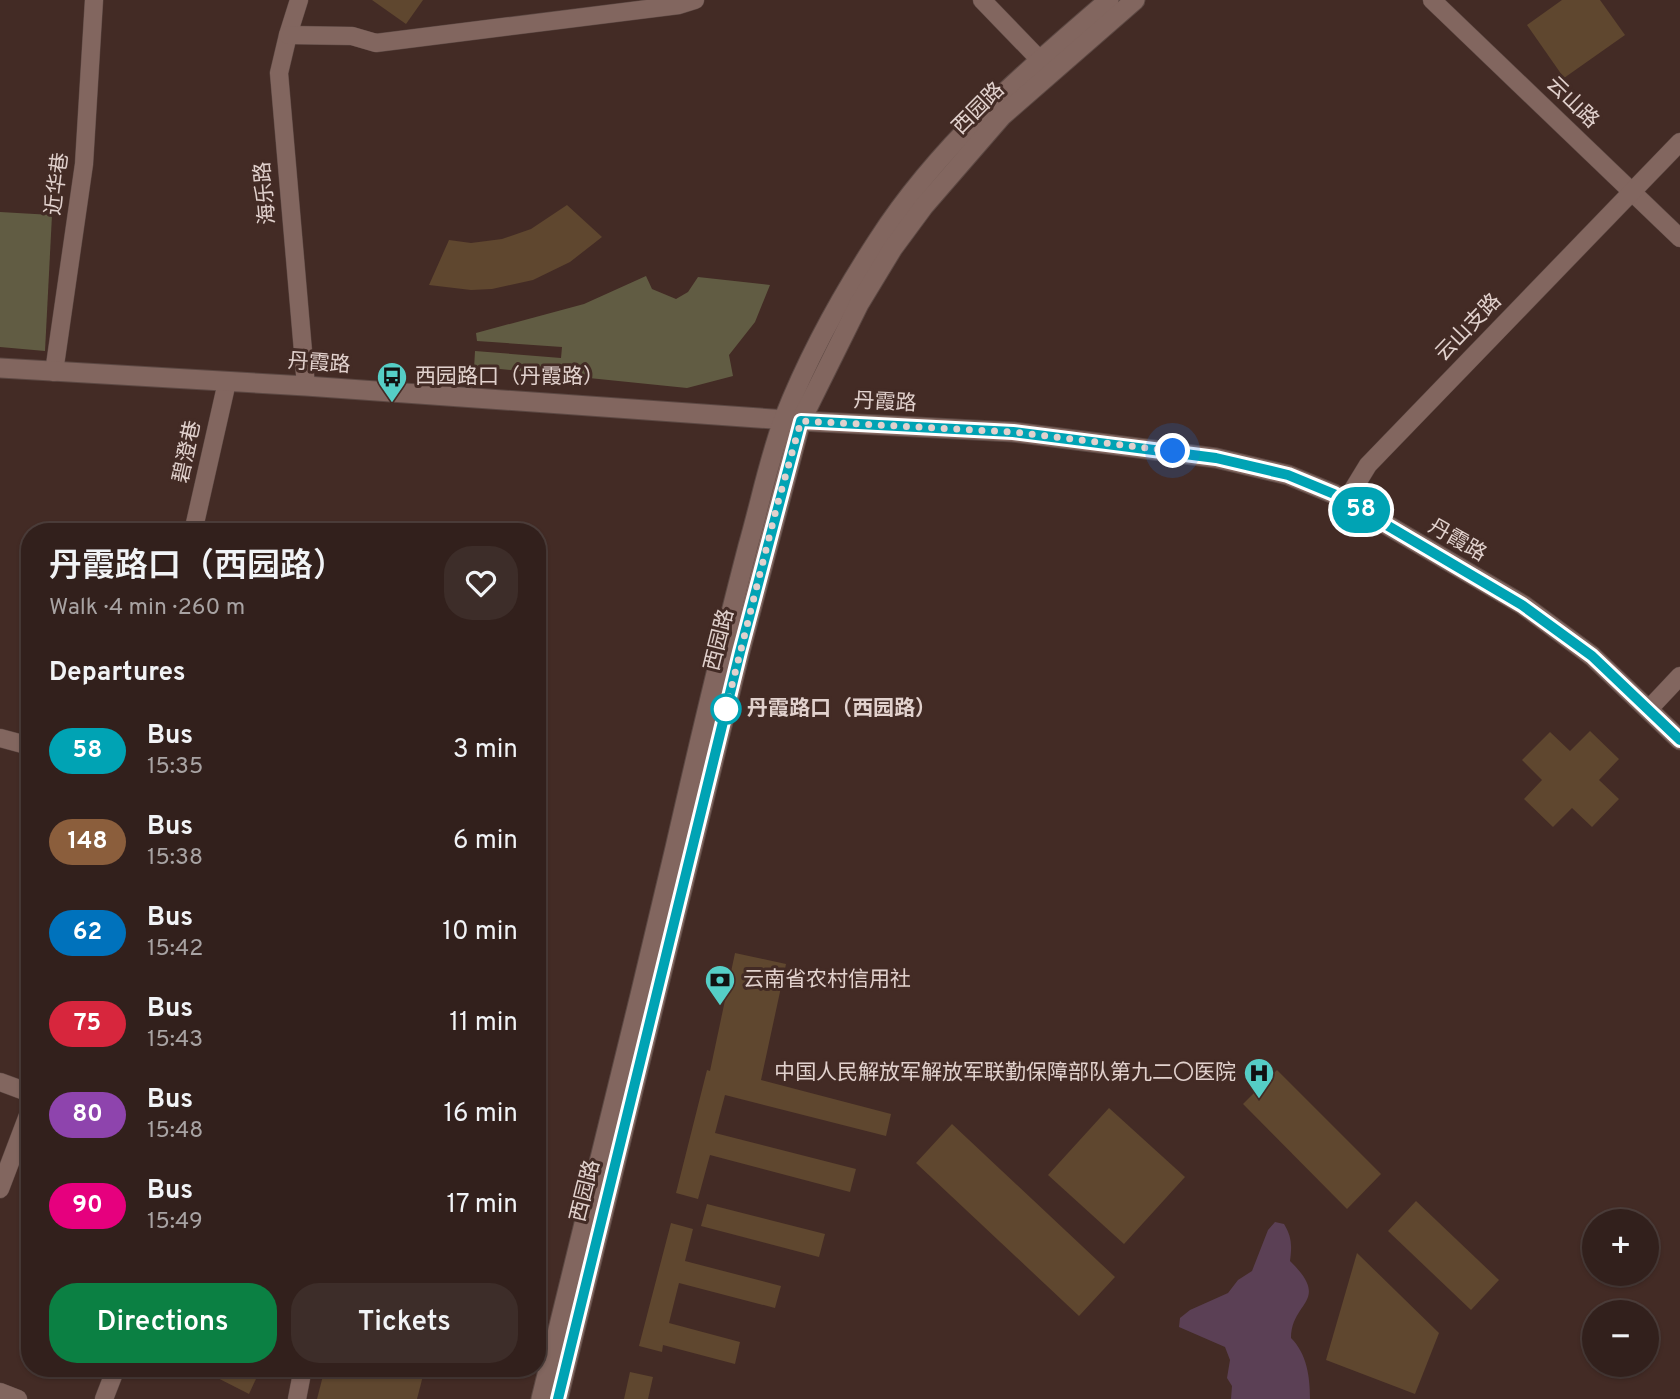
<!DOCTYPE html>
<html lang="en">
<head>
<meta charset="utf-8">
<style>
	body { margin:0; font-family:Overpass,"Noto Sans SC",sans-serif; background:#3d2d29; color:#f1f3f6; height:100vh; display:flex; flex-direction:column; font-size:26px; white-space:nowrap }
	* { box-sizing:border-box; margin:0 }
	p { font-size:23px; color:#a8a3a3 }
	.icon { flex:none; width:38px; height:38px; fill:none; stroke:currentColor; stroke-width:2; stroke-linecap:round; stroke-linejoin:round }
	.map { position:relative; flex:1; overflow:hidden }
	.drawer { position:absolute; left:21px; top:523px; width:525px; height:854px; display:flex; flex-direction:column; background:#32201c; border-radius:28px; box-shadow:0 2px 5px #0004,0 0 0 2px #4d3e3b }
	.drawer>* { flex:none }
	.badge { padding:0 14px; border-radius:23px; font-size:24px; line-height:46px }
	.tools { position:absolute; left:1582px; top:1209px; display:grid; gap:14px }
	.tools a { display:grid; place-items:center; width:77px; height:77px; border-radius:50%; background:#32201c; box-shadow:0 2px 5px #0004,0 0 0 2px #4d3e3b; font-size:35px }
	.you { position:absolute; width:35px; height:35px; margin:-18px; border:5px solid #fff; border-radius:50%; background:#1a73e8; box-shadow:0 0 0 10px #1a73e833 }
	.map>.badge { position:absolute; translate:-50% -50%; box-shadow:0 0 0 4px #fff }
	h2 { padding:0 28px; font-size:26px; line-height:63px }
	.round { display:grid; place-items:center; flex:none; width:74px; height:74px; border-radius:28px; background:#3d2d29 }
	.headline { display:flex; align-items:center; justify-content:space-between; height:119px; padding:0 28px }
	h1 { font-size:33px; font-weight:600; line-height:52px }
	.button { display:flex; gap:14px; margin-top:auto; padding:14px 28px }
	.button a { flex:1; height:80px; border-radius:28px; background:#0b8043; color:#fff; font-size:28px; font-weight:600; line-height:80px; text-align:center }
	.button a+a { background:#3d2d29; color:#f1f3f6 }
	ul { padding:0; list-style:none }
	li { display:flex; align-items:center; gap:21px; height:91px; padding:0 28px }
	li div { flex:1 }
	li b { display:block; font-size:26px }
	li em { font-style:normal }
	li .badge { min-width:77px; font-weight:700; text-align:center }
	.map>svg:first-child { display:block }
</style>
</head>
<body>
<div class="map">
<svg width="1680" height="1399" viewBox="0 0 1680 1399">
	<rect width="100%" height="100%" fill="#432b25"/>
	<g fill="#615c43">
		<polygon points="0,212 52,215 45,351 0,347"/>
		<polygon points="646,276 652,289 676,299 688,292 698,277 770,285 755,322 729,355 733,376 687,388 481,367 474,369 475,351 561,358 562,347 477,341 476,333 584,304"/>
	</g>
	<path fill="#5b4055" d="M 1275,1222 L 1284,1224 C 1292,1237 1292,1246 1290,1261 C 1332,1302 1291,1301 1291,1338 C 1307,1354 1310,1377 1310,1399 L 1231,1399 L 1232,1386 L 1227,1378 L 1230,1360 L 1225,1347 L 1179,1327 L 1180,1318 L 1190,1310 L 1228,1293 L 1238,1280 L 1252,1271 L 1268,1230 Z"/>
	<g fill="#5f472f">
		<polygon points="372,0 423,0 406,24"/>
		<polygon points="1562,0 1600,0 1625,35 1564,78 1527,25"/>
		<polygon points="567,205 602,237 570,262 533,280 492,289 471,290 429,285 449,240 471,243 502,239 531,229"/>
		<polygon points="1590,731 1619,759 1599,780 1619,799 1592,827 1572,808 1553,827 1524,799 1542,780 1522,760 1550,732 1570,751"/>
		<polygon points="735,953 786,964 761,1080 891,1114 886,1136 725,1095 715,1133 856,1169 850,1192 710,1155 698,1199 676,1193 707,1070 710,1071"/>
		<polygon points="1277,1070 1381,1174 1347,1209 1243,1104"/>
		<polygon points="1109,1108 1185,1177 1124,1244 1048,1175"/>
		<polygon points="952,1124 1115,1277 1079,1316 916,1163"/>
		<polygon points="1416,1201 1499,1280 1471,1310 1388,1231"/>
		<polygon points="707,1204 825,1234 819,1257 701,1226"/>
		<polygon points="671,1223 693,1229 685,1261 781,1286 775,1308 679,1283 669,1323 740,1342 735,1364 663,1345 662,1352 639,1346"/>
		<polygon points="1357,1253 1439,1333 1415,1394 1326,1360"/>
		<polygon points="198,1368 261,1368 249,1394"/>
		<polygon points="325,1368 425,1368 417,1399 317,1399"/>
		<polygon points="630,1372 653,1377 648,1399 624,1399"/>
	</g>
	<g fill="none" stroke-linecap="round" stroke-linejoin="round">
		<g stroke="#5c4843" stroke-width="19">
			<g id="minor">
				<polyline points="299,0 288,35 279,73 306,386"/>
				<polyline points="982,0 1040,60"/>
				<polyline points="1432,0 1680,238"/>
				<polyline points="288,35 352,36 376,43 679,5 695,0"/>
				<polyline points="54,372 84,164 94,0"/>
				<polyline points="1346,501 1368,465 1680,142"/>
				<polyline points="193,532 227,382"/>
				<polyline points="1648,710 1680,676"/>
				<polyline points="0,738 30,746"/>
				<polyline points="0,1082 30,1093"/>
				<polyline points="0,1189 30,1110"/>
				<polyline points="0,1392 18,1399"/>
				<polyline points="104,1399 116,1368"/>
				<polyline points="297,1399 303,1368"/>
			</g>
		</g>
		<g stroke="#5c4843" stroke-width="21">
			<polyline id="tertiary" points="0,368 306,386 801,421 1013,432 1216,458 1288,475 1334,494 1523,605 1592,656 1680,740"/>
		</g>
		<g stroke="#5c4843" stroke-width="21">
			<g id="secondary">
				<path d="M 541,1399 C 586,1215 632,1032 675,848 C 698,747 722,646 748,546 C 760,504 769,459 784,418 C 808,357 842,295 878,240 C 939,145 1025,72 1109,0"/>
				<polyline points="558,1399 740,652 801,421 859,304 893,248 924,206 1002,116 1135,0"/>
			</g>
		</g>
		<use href="#minor" stroke="#82665f" stroke-width="18"/>
		<use href="#tertiary" stroke="#82665f" stroke-width="19"/>
		<use href="#secondary" stroke="#82665f" stroke-width="19"/>
	</g>
	<g fill="none" stroke-linecap="round" stroke-linejoin="round">
		<g stroke="#fff" stroke-width="16">
			<polyline id="line" points="558,1399 740,652 801,421 1013,432 1216,458 1288,475 1334,494 1522,605 1592,656 1680,740"/>
		</g>
		<use href="#line" stroke="#00a3b4" stroke-width="10"/>
		<polyline stroke="#e1d1cd" stroke-width="7" stroke-dasharray="0 12.6" points="726,709 777,506 801,421 1013,432 1173,451"/>
	</g>
	<defs>
		<g id="bus-pin" transform="scale(1.575)"><path d="M0 17L-7.5 6A9.5 9.5 0 1 1 7.5 6Z" fill="#55cec6" stroke="#432b25"/><path d="M-5-6H5V4H4V6H2V4H-2V6H-4V4H-5ZM-3.5-4V0h7V-4ZM-3.5 1.2v1.5H-2V1.2ZM2 1.2v1.5H3.5V1.2Z" fill="#111"/></g>
		<g id="bank-pin" transform="scale(1.575)"><path d="M0 17L-7.5 6A9.5 9.5 0 1 1 7.5 6Z" fill="#55cec6" stroke="#432b25"/><path d="M-6-4H6V4H-6ZM0-2.3a2.3 2.3 0 1 0 0 4.6a2.3 2.3 0 1 0 0-4.6Z" fill="#111"/></g>
		<g id="hospital-pin" transform="scale(1.575)"><path d="M0 17L-7.5 6A9.5 9.5 0 1 1 7.5 6Z" fill="#55cec6" stroke="#432b25"/><path d="M-5-5h3v3.5h4V-5h3V5h-3V1.5h-4V5h-3Z" fill="#111"/></g>
	</defs>
	<g fill-rule="evenodd">
		<use href="#bus-pin" x="392" y="377"/>
		<use href="#bank-pin" x="720" y="980"/>
		<use href="#hospital-pin" x="1259" y="1073"/>
	</g>
	<circle fill="#fff" stroke="#00a3b4" stroke-width="3.5" cx="726" cy="709" r="14"/>
	<g text-anchor="middle" dominant-baseline="central" stroke-width="6" stroke-linejoin="round" paint-order="stroke">
		<g font-size="21" fill="#e1d1cd" stroke="#432b25">
			<text transform="translate(1572 103) rotate(44)">云山路</text>
			<text transform="translate(979 109) rotate(-45)">西园路</text>
			<text transform="translate(58 184) rotate(-83)">近华巷</text>
			<text transform="translate(266 193) rotate(-95)">海乐路</text>
			<text transform="translate(1469 328) rotate(-46)">云山支路</text>
			<text transform="translate(319 364) rotate(4)">丹霞路</text>
			<text transform="translate(885 403) rotate(3)">丹霞路</text>
			<text transform="translate(188 452) rotate(-78)">碧澄巷</text>
			<text transform="translate(1457 541) rotate(30)">丹霞路</text>
			<text transform="translate(720 640) rotate(-76)">西园路</text>
			<text transform="translate(586 1191) rotate(-76)">西园路</text>
		</g>
		<g font-size="21" fill="#e1d1cd" stroke="#432b25" text-anchor="start">
			<text x="415" y="377">西园路口（丹霞路）</text>
			<text x="743" y="980">云南省农村信用社</text>
			<text x="1236" y="1073" text-anchor="end">中国人民解放军解放军联勤保障部队第九二〇医院</text>
		</g>
		<g font-size="21" font-weight="bold" fill="#e1d1cd" stroke="#432b25" text-anchor="start">
			<text x="747" y="709">丹霞路口（西园路）</text>
		</g>
	</g>
</svg>
<div class="tools">
<a>+</a>
<a>−</a>
</div>
<div class="you" style="left:1173px;top:451px"></div>
<b class="badge" style="left:1361px;top:510px;background:#00a3b4;color:#fff">58</b>
<section class="drawer">
<div class="headline"><div><h1>丹霞路口（西园路）</h1><p>Walk · 4 min · 260 m</p></div><a class="round"><svg class="icon" aria-label="heart" viewBox="0 0 24 24"><path d="M12 20l-8-8c-3-5 5-10 8-4 3-6 11-1 8 4z"/></svg></a></div>
<h2>Departures</h2>
<ul>
<li><span class="badge" style="background:#00a3b4;color:#fff">58</span><div><b>Bus</b><p>15:35</p></div><em>3 min</em></li>
<li><span class="badge" style="background:#8b5e3c;color:#fff">148</span><div><b>Bus</b><p>15:38</p></div><em>6 min</em></li>
<li><span class="badge" style="background:#0072bc;color:#fff">62</span><div><b>Bus</b><p>15:42</p></div><em>10 min</em></li>
<li><span class="badge" style="background:#d7263d;color:#fff">75</span><div><b>Bus</b><p>15:43</p></div><em>11 min</em></li>
<li><span class="badge" style="background:#8e44ad;color:#fff">80</span><div><b>Bus</b><p>15:48</p></div><em>16 min</em></li>
<li><span class="badge" style="background:#e6007e;color:#fff">90</span><div><b>Bus</b><p>15:49</p></div><em>17 min</em></li>
</ul>
<div class="button"><a>Directions</a><a>Tickets</a></div>
</section>
</div>
</body>
</html>
